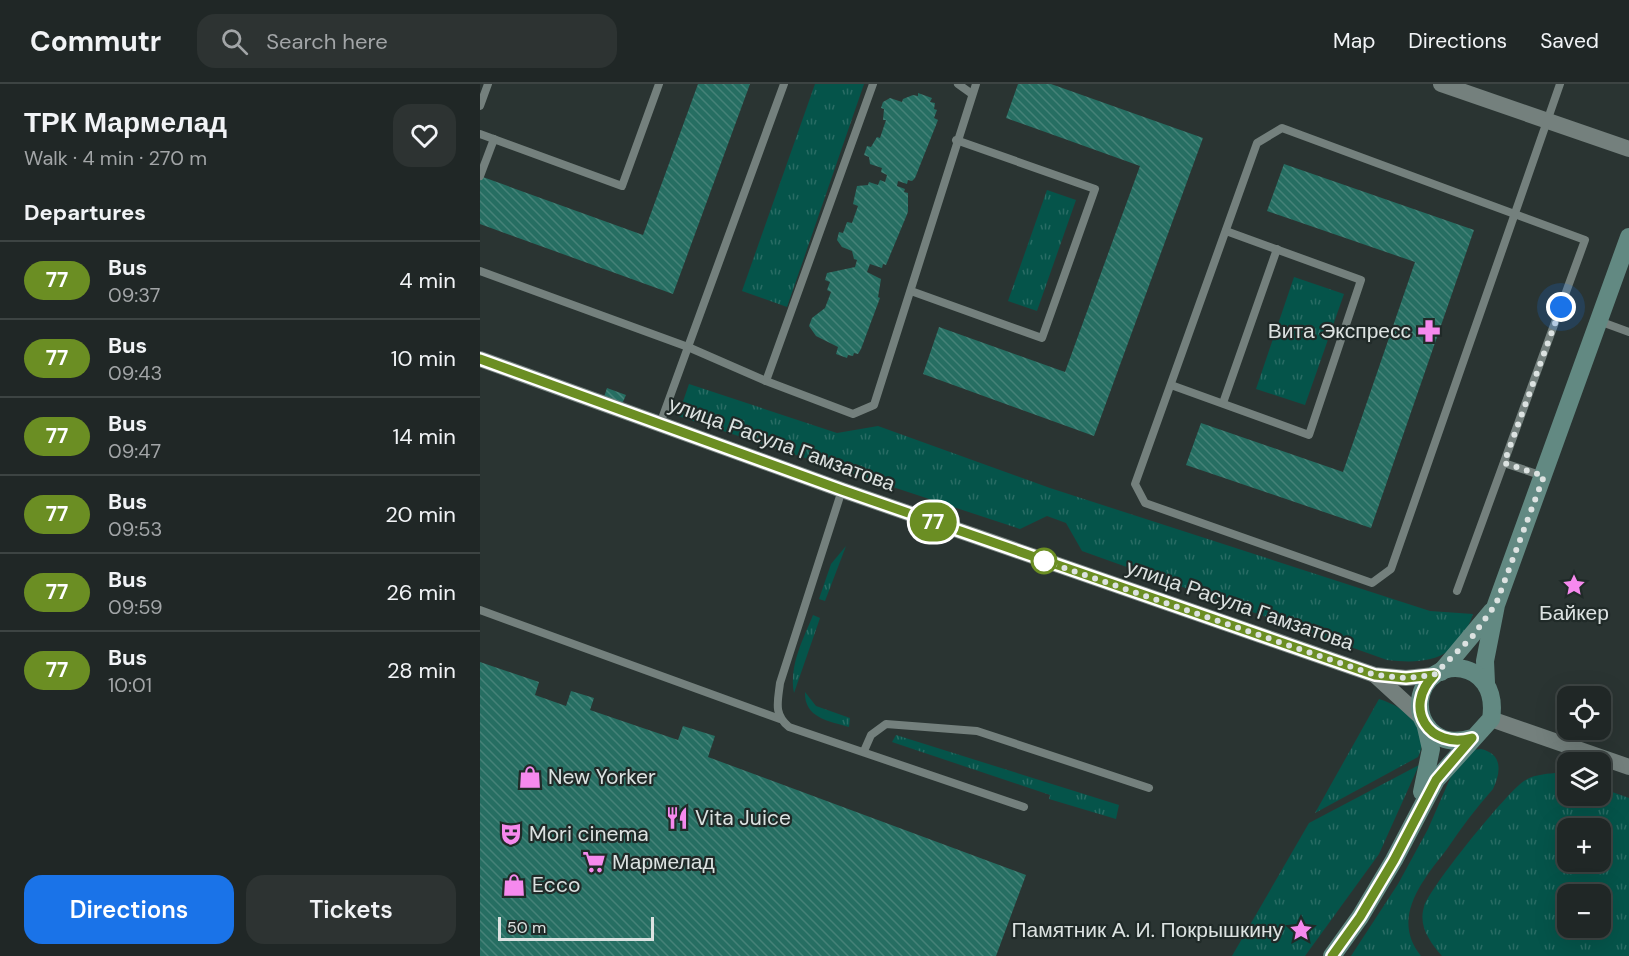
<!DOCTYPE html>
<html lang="en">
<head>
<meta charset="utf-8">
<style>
	body { margin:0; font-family:"DM Sans",sans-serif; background:#2d3332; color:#f1f3f6; height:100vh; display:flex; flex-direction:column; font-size:22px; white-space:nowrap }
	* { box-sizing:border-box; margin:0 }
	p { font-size:20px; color:#a2a5a7 }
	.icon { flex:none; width:33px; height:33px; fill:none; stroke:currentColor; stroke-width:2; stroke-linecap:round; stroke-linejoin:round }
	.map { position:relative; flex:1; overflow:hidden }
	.drawer { display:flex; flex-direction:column; background:#202726; width:480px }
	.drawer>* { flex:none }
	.badge { padding:0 12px; border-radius:20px; font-size:21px; line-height:39px }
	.fabs { position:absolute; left:1077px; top:602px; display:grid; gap:12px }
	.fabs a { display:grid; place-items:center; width:54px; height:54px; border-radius:12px; background:#202726; box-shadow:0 6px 24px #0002,0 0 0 2px #3d4443; font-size:30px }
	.scale { position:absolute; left:18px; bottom:15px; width:156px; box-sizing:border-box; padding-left:6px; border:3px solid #dce2e1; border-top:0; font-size:16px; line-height:21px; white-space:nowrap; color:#dce2e1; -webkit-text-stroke:4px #202a28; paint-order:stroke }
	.you { position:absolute; width:30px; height:30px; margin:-15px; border:4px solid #fff; border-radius:50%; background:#1a73e8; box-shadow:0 0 0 9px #1a73e833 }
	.map>.badge { position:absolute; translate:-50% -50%; box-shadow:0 0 0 3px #fff }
	h2 { padding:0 24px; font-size:22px; line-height:54px }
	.round { display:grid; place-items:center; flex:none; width:63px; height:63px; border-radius:18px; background:#2d3332 }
	.summary { display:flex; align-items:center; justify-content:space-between; height:102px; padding:0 24px }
	h1 { font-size:28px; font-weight:600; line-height:45px }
	.primary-button { display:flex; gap:12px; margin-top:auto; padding:12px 24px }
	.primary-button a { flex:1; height:69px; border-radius:18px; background:#1a73e8; color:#fff; font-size:24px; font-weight:600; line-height:69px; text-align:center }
	.primary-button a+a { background:#2d3332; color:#f1f3f6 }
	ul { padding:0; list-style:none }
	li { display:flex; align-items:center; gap:18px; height:78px; padding:0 24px; border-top:2px solid #3d4443 }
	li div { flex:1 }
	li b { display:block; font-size:22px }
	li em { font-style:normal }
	li .badge { min-width:66px; font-weight:700; text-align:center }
	header { display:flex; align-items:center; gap:36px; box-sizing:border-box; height:84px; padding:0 30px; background:#202726; border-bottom:2px solid #3d4443 }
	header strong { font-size:28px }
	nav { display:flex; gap:33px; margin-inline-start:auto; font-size:21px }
	.search { width:420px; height:54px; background:#2d3332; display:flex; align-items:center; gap:15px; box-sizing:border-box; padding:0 21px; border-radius:18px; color:#a2a5a7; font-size:22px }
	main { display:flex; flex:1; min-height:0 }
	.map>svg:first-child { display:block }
</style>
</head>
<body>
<header>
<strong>Commutr</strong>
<div class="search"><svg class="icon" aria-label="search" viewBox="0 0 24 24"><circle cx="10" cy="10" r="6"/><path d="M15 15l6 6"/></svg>Search here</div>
<nav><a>Map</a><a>Directions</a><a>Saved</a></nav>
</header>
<main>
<section class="drawer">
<div class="summary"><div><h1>ТРК Мармелад</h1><p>Walk · 4 min · 270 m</p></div><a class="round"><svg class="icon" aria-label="heart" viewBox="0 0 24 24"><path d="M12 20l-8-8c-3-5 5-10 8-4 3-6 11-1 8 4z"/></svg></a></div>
<h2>Departures</h2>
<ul>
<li><span class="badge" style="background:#6b8e23;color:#fff">77</span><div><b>Bus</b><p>09:37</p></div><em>4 min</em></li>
<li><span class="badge" style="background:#6b8e23;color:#fff">77</span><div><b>Bus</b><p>09:43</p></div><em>10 min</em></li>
<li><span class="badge" style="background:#6b8e23;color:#fff">77</span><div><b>Bus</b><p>09:47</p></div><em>14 min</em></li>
<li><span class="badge" style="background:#6b8e23;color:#fff">77</span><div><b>Bus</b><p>09:53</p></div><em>20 min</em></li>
<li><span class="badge" style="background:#6b8e23;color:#fff">77</span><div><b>Bus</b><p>09:59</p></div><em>26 min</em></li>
<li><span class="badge" style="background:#6b8e23;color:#fff">77</span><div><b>Bus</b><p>10:01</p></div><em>28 min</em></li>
</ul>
<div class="primary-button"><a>Directions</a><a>Tickets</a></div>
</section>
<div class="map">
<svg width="1149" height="872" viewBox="0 0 1149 872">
	<defs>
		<pattern id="grass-tufts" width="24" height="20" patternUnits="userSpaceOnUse" patternTransform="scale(1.5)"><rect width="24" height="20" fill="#05544a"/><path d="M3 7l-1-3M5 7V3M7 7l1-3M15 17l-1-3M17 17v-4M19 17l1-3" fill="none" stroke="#296c64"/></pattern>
		<pattern id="building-back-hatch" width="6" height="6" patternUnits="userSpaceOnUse" patternTransform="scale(1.5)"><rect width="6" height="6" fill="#266e62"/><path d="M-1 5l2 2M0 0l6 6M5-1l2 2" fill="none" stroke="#458278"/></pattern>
	</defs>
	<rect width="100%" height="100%" fill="#2a3432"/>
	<g fill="url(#grass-tufts)" fill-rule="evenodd">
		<polygon points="335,0 384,0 307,223 262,207"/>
		<polygon points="567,106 596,116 557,227 528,217"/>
		<polygon points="814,193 864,210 825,321 776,305"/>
		<path d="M 209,300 L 357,349 L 398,342 L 570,404 L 950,527 L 993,530 C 978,574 951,581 907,576 L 602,467 L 586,439 L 567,432 L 540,445 L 198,332 Z"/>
		<polygon points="366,462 345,517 339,515 351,480"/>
		<path d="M 333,531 L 340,534 L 314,609 C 309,581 323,556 333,531 Z"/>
		<path d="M 325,608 L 336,622 L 370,634 L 369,643 C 349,637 324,634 325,608 Z"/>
		<path d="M 899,615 C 924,623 953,643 938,673 L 835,729 Z"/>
		<polygon points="416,651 639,721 636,735 569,715 570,711 412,658"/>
		<path d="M 1001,665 C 1023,670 1021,688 1013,705 C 996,724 981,744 967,765 C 943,796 910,834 941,872 L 871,872 L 918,800 L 948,745 L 972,690 L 992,666 Z"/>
		<polygon points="939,681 899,770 825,872 752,872 829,739"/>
		<path d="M 1075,689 L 1087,689 L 1088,711 L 1120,711 L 1121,704 L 1149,714 L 1149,872 L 962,872 C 950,858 938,842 944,823 C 949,804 1027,708 1044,697 C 1053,691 1064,690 1075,689 ZM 1088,744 L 1120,744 L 1120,777 L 1088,777 ZM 1088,810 L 1120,810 L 1120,843 L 1088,843 Z"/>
	</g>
	<g fill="url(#building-back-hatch)">
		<polygon points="218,0 270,0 193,210 0,140 0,92 163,151"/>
		<polygon points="538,0 571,0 723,54 614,352 443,290 459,243 585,288 660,82 526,34"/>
		<polygon points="438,9 452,14 450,18 455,19 454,25 457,26 454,34 458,36 435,94 432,97 428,96 427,100 418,97 417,102 425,105 424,108 428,109 428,128 406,181 403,180 402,184 390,180 387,188 401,195 398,213 400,214 381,265 378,270 374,269 373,272 368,271 367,274 356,270 358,263 336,252 329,242 332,234 345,224 351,208 347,206 350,198 345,196 347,189 375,183 377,176 374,175 372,167 362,163 357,156 359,148 363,149 367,138 372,139 378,122 373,120 377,102 388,101 389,98 398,101 400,96 405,98 407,91 401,88 402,84 390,80 389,73 384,71 387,62 391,63 397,53 400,54 406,36 403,36 404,25 401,24 403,18 410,14 422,18 423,15 433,11 438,12"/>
		<polygon points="804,80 994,146 891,444 706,381 721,339 863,388 935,178 787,127"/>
		<polygon points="127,304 146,311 142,320 124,313"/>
		<polygon points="0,578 59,598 55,611 86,622 91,607 114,614 110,626 198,656 203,642 235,652 228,673 546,791 516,872 0,872"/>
	</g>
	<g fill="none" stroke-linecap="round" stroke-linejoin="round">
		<g stroke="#74807d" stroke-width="8">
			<polyline points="304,0 208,263 286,297 373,330 394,321 496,0"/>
			<polyline points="478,0 492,10"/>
			<polyline points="0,22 8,0"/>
			<polyline points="0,50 142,102 179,0"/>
			<polyline points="0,92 14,55"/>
			<polyline points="0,187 208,263 180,340"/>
			<polyline points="431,207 562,254 615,105 476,56"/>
			<polyline points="1119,237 1149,248"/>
			<polyline points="286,297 393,0"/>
			<polyline points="691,301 829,351 881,196 746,147"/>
			<polyline points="743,319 797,165"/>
			<polyline points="1024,379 1063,392"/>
			<path d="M 362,406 L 300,599 C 298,617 293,630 309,643 L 544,723"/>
			<polyline points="977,507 1105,156 802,44 777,59 655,400 665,419 892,499 911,485 1080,0"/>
			<polyline points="0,526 300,635"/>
			<polyline points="384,667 391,651 406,640 497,647 669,704"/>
		</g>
		<g stroke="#74807d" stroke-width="16">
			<polyline points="961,0 1149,65"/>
			<polyline points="0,275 362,406 895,591 926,594 954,591"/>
			<polyline points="895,591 942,634"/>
			<polyline points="1011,635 1149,683"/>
		</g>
		<g stroke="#628982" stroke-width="18">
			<polyline points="961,588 1012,527"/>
			<polyline points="1006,599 1005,577 1016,521 1149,153"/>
			<polyline points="942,708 951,665 946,643"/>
			<path d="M 852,872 L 880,833 L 914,776 L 956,696 L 1011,635 C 1021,574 947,568 940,616 C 939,627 942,638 950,646 C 962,658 976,659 992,654"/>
		</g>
	</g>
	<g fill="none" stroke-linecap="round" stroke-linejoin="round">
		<g stroke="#fff" stroke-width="14">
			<path id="line" d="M 0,275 L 362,406 L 895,591 L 926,594 L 954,591 C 922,624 949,666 992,654 L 956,696 L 914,776 L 880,833 L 852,872"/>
		</g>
		<use href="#line" stroke="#6b8e23" stroke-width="9"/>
		<polyline stroke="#dce2e1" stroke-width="6" stroke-dasharray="0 10.8" points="564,477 895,591 926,594 954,591 992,553 1016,520 1064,392 1024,379 1081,223"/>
	</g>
	<defs>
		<g id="pharmacy-bare" transform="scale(1.8)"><path d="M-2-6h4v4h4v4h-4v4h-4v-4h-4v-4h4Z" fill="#f689ee" stroke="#202a28" stroke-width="2.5" paint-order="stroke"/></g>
		<g id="sight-bare" transform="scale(1.8)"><path d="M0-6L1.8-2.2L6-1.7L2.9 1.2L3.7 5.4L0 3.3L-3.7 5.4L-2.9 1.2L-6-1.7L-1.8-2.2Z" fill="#f689ee" stroke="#202a28" stroke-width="2.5" paint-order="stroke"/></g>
		<g id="shop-bare" transform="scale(1.8)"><path d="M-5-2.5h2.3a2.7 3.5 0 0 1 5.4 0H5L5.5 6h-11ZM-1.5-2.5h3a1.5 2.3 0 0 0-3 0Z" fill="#f689ee" stroke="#202a28" stroke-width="2.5" paint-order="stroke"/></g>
		<g id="restaurant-bare" transform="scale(1.8)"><path d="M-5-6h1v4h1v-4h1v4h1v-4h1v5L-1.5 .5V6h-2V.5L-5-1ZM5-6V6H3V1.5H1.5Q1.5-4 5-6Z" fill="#f689ee" stroke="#202a28" stroke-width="2.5" paint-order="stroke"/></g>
		<g id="theatre-bare" transform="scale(1.8)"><path d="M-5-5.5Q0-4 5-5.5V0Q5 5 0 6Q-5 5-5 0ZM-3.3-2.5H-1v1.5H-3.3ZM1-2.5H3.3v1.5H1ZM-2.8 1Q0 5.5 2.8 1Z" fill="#f689ee" stroke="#202a28" stroke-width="2.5" paint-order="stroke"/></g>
		<g id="supermarket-bare" transform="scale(1.8)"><path d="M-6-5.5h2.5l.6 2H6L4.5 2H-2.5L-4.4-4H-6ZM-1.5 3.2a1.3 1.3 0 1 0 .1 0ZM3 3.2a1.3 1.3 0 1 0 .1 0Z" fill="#f689ee" stroke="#202a28" stroke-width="2.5" paint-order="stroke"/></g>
	</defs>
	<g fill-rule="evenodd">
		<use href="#pharmacy-bare" x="949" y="247"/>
		<use href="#sight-bare" x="1094" y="501"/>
		<use href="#shop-bare" x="50" y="693"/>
		<use href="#restaurant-bare" x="197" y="734"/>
		<use href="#theatre-bare" x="31" y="750"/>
		<use href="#supermarket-bare" x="114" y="778"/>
		<use href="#shop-bare" x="34" y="801"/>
		<use href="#sight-bare" x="821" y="846"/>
	</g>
	<circle fill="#fff" stroke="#6b8e23" stroke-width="3" cx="564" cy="477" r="12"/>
	<g text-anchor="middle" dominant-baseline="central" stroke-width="4.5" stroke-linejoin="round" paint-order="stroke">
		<g font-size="21" fill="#dce2e1" stroke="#202a28" text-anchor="start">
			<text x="931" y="247" text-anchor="end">Вита Экспресс</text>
			<text x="1094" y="529" text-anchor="middle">Байкер</text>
			<text x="68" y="693">New Yorker</text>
			<text x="215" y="734">Vita Juice</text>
			<text x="49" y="750">Mori cinema</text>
			<text x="132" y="778">Мармелад</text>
			<text x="52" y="801">Ecco</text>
			<text x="803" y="846" text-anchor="end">Памятник А. И. Покрышкину</text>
		</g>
		<g font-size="21" fill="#dce2e1" stroke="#202a28">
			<text transform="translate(302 360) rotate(20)">улица Расула Гамзатова</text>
			<text transform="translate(760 521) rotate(19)">улица Расула Гамзатова</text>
		</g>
	</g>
</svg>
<div class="fabs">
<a><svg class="icon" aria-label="locate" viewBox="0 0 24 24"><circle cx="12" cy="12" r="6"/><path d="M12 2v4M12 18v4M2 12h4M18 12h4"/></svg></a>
<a><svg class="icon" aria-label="layers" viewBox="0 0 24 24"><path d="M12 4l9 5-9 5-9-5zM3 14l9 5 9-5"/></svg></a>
<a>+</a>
<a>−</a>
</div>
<div class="scale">50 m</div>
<div class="you" style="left:1081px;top:223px"></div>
<b class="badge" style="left:453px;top:438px;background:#6b8e23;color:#fff">77</b>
</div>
</main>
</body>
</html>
